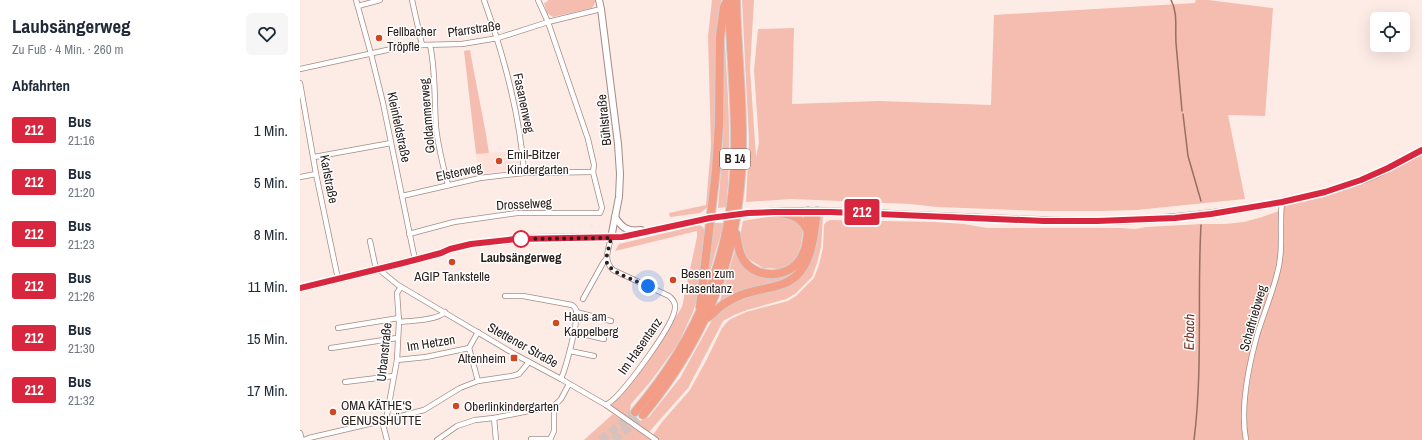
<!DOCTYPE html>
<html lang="de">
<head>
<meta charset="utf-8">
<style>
	body { margin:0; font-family:"Archivo Narrow",sans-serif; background:#f6f6f7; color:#1f2937; height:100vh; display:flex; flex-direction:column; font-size:15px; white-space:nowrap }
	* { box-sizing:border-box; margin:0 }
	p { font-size:13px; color:#747a83 }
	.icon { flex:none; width:22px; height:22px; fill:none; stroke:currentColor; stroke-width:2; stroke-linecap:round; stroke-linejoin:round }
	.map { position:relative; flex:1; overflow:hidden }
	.side { display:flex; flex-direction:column; background:#fff; width:300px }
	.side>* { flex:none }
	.badge { padding:0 8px; border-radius:3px; font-size:14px; line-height:26px }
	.fabs { position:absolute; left:1070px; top:12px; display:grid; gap:8px }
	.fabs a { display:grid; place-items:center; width:40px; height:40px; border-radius:6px; background:#fff; box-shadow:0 4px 16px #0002; font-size:20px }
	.you { position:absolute; width:20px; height:20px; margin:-10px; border:3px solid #fff; border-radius:50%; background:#1a73e8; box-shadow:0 0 0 6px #1a73e833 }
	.map>.badge { position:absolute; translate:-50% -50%; box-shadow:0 0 0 2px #fff }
	h2 { padding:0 12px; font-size:15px; line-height:36px }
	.round { display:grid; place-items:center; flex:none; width:42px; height:42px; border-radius:6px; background:#f6f6f7 }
	.overview { display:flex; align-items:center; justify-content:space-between; height:68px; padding:0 12px }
	h1 { font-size:19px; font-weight:700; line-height:30px }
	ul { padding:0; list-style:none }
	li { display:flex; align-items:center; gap:12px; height:52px; padding:0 12px }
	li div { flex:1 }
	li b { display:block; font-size:15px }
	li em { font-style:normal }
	li .badge { min-width:44px; font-weight:700; text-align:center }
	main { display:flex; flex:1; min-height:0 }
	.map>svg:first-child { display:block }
</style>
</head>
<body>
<main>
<section class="side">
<div class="overview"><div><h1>Laubsängerweg</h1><p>Zu Fuß · 4 Min. · 260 m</p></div><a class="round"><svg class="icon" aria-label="heart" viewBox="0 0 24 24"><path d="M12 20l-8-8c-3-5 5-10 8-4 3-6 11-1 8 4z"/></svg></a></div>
<h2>Abfahrten</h2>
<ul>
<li><span class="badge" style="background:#d7263d;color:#fff">212</span><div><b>Bus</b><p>21:16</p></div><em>1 Min.</em></li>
<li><span class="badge" style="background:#d7263d;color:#fff">212</span><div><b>Bus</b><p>21:20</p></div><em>5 Min.</em></li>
<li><span class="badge" style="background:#d7263d;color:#fff">212</span><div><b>Bus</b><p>21:23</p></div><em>8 Min.</em></li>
<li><span class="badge" style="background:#d7263d;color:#fff">212</span><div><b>Bus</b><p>21:26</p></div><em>11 Min.</em></li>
<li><span class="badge" style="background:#d7263d;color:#fff">212</span><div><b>Bus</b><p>21:30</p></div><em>15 Min.</em></li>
<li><span class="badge" style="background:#d7263d;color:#fff">212</span><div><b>Bus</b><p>21:32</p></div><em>17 Min.</em></li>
</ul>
</section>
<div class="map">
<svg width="1122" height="440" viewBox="0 0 1122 440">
	<rect width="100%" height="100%" fill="#fdebe6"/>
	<polygon fill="#ffe1d9" points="217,151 220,153 220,169 180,174 176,154"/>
	<g fill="#f4bdaf">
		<polygon points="248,0 295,0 295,3 292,8 253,17 247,13 244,3 248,1"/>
		<polygon points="412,0 421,0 416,39 417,94 412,180 408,207 400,213 370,217 369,213 406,205 411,146 408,36"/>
		<polygon points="442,0 454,0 450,69 456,157 459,143 454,70 458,29 494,28 492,104 579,101 691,105 694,15 895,3 896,0 908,0 973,8 965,116 928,115 945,199 836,210 798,211 745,211 637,207 610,204 492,199 446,202 449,141"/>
		<path d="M 424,26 C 427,86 433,147 426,207 L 418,208 L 423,144 Z"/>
		<path d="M 170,50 C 176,85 184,119 189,153 L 176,154 L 164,51 Z"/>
		<path d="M 1122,154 L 1122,440 L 947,440 L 946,430 L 946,404 L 952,369 L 959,335 L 979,274 L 982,210 L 984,205 C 1034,193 1077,179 1122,154 Z"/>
		<path d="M 979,211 C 979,231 981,254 976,274 C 963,328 935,383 944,440 L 359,440 L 353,435 L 362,422 L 390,390 L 407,359 L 422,328 L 429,320 L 446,312 L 488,301 L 496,296 L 514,278 L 519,265 L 523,248 L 524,225 L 526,222 L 530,220 L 635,222 L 664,224 L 687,228 L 821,228 L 835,229 L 846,227 L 903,224 L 925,224 L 944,222 L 962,217 Z"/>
		<polygon points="474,216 499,222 503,230 501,244 498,255 493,262 481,269 463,268 447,258 440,237 443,221"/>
		<polygon points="512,216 499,269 483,281 419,304 435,250 445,267 464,278 481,277 498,266"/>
		<polygon points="523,216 521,247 517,263 512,277 495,294 486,299 447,310 434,315 423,321 388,388 349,432 311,406 344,367 382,307 397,237 397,231 315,251 319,244 399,225 403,227 405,232 399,292 393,312 378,344 351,381 331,404 330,411 340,421 349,417 380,378 412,320 429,304 448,295 483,288 502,276 511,261 518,219"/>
		<polygon points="413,223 424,223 406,285"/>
		<polygon points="313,414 348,437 352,440 284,440"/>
	</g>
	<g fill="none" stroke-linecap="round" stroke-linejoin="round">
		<g stroke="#996e63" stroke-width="1.5">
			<path d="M 871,0 C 878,13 875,28 876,43 C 878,65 880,88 882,111"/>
			<polyline points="883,114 888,156 901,201"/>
			<path d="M 894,440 C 903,369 897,296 901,225"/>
		</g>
		<g stroke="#d3c2be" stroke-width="8" stroke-dasharray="8 4" stroke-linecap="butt">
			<polyline points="301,440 335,412"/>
			<polyline points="314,440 343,415"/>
		</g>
		<g stroke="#a68b84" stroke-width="6">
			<g id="street">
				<polyline points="56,0 71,54 83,103 115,260"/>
				<polyline points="112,0 122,45"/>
				<path d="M 184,0 C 204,56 220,114 224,173"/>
				<polyline points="58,6 80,0"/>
				<path d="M 130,45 C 136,72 134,100 136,127 C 138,147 143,166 148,185"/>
				<polyline points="0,69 96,48 122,45 162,44 198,38 248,22 301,9"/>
				<polyline points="0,83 16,174 38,279"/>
				<polyline points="14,157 91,143"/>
				<polyline points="0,177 16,174"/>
				<polyline points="102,196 180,178 224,173 293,172"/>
				<polyline points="109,234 154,222 217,213 300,213 302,208 293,172 294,165 288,139 248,22 238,0"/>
				<polyline points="70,241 76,269"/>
				<polyline points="81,268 82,272 98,285 216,355 261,379 306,405 356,440"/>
				<path d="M 205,296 L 223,296 L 272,305 C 274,307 275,307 276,310 C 279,320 266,367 261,379"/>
				<polyline points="283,299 303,263 306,259"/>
				<polyline points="276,312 311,321"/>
				<path d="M 99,322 C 110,321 139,320 145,312"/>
				<polyline points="38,328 99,318"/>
				<polyline points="273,332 304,339"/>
				<polyline points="31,348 97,338"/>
				<polyline points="169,348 178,381"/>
				<polyline points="270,351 294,356"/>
				<polyline points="97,360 126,357 169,348 178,332"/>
				<polyline points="45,382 93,376"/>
				<path d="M 306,405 C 309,403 312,401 315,398 C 328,385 377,322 375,306 C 375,301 372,299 369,296 L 313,270 C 303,260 308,251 311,238"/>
				<polyline points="194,418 196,440"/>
				<polyline points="86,420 97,360 99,322 97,293 101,287"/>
				<polyline points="82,421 87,440"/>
				<polyline points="0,433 2,440"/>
				<polyline points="231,439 250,439"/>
				<polyline points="4,440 9,438 86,420 124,410 160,388 178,381 212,376 219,374 229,362"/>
				<polyline points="137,440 157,426 175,420 194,418 254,406 261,399 269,384"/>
				<polyline points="250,440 254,431 254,406"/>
				<path d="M 946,440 C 940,408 949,364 958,332 C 964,313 972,294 977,274 C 984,251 979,226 982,202"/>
			</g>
		</g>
		<g stroke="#a68b84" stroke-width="8">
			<g id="secondary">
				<polyline points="299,0 301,9 318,144 320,174 319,197 311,238"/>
				<path d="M 448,213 C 503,209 559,212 613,215 C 674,217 735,221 796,221 C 851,221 906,215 960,206 C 994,200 1028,192 1060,181 C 1082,173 1102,161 1122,150"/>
				<path d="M 315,217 C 322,228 328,232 341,230"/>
				<polyline points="0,288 91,266 141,253 150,249 171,244 230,238 322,237 414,217"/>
			</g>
		</g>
		<g stroke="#d0cecd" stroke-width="10">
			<g id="highway">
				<path d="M 474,212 C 490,215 498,214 507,229"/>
				<path d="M 436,234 C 438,244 438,252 444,261 C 459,281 493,278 503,254 C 509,241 508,225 508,211"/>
				<polyline points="400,307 416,171 419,124 420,37 424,7 427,1"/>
				<path d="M 406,318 C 412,316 415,311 420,307 C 426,302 434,298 441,295 C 454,290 467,289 480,285 C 512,275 513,240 517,211"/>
				<path d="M 335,412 C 400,335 433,254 435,152 C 436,101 430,51 429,0"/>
				<path d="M 343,415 C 408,336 441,252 442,148 C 443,99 437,49 436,0"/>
			</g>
		</g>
		<use href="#street" stroke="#fff" stroke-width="4.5"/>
		<use href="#secondary" stroke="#fff" stroke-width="6"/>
		<use href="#highway" stroke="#f39c86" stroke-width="8"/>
		<g stroke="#a68b84" stroke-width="8" stroke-linecap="butt">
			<polyline id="secondary-bridge" points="418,217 448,213"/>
		</g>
		<use href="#secondary-bridge" stroke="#fff" stroke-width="6"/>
	</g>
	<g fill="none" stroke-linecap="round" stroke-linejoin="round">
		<g stroke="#fff" stroke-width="9">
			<polyline id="line" points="0,288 103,263 141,253 150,249 171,244 216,239 322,237 410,218 448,213 474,212 531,212 744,221 797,221 875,218 911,214 982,202 1025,192 1061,180 1088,168 1122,150"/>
		</g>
		<use href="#line" stroke="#d7263d" stroke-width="6"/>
		<path stroke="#2a201d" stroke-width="4" stroke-dasharray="0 7.2" d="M 221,239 L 311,238 C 310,245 305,257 307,263 C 311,273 339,282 348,286"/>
	</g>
	<g fill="#d14724" stroke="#fff" stroke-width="1.5">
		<circle cx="79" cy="38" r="4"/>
		<circle cx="199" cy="161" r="4"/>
		<circle cx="152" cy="262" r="4"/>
		<circle cx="373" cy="280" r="4"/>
		<circle cx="256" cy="323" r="4"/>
		<rect x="210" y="354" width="8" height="8" rx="2"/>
		<circle cx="156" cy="406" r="4"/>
		<circle cx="33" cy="412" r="4"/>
	</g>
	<circle fill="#fff" stroke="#d7263d" stroke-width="2" cx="221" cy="239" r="8"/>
	<g text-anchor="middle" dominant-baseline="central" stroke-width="3" stroke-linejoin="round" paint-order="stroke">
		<rect fill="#fff" stroke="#6a6361" stroke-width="1" x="420" y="149" width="30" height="20" rx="3"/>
		<g font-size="12" font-weight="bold" fill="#2a201d">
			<text x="435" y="159">B 14</text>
		</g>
		<g font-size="13" fill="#2a201d" stroke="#fff">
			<text transform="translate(174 29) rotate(-8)">Pfarrstraße</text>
			<text transform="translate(224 103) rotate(78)">Fasanenweg</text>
			<text transform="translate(127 116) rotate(-95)">Goldammerweg</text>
			<text transform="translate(304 120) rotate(-96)">Bühlstraße</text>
			<text transform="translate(99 127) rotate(78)">Kleinfeldstraße</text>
			<text transform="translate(159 172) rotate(-12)">Elsterweg</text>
			<text transform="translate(29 179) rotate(79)">Karlstraße</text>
			<text transform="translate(224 204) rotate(-3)">Drosselweg</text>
			<text transform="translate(953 318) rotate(-74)">Schaftriebweg</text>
			<text transform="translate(131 343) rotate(-9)">Im Hetzen</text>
			<text transform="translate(223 345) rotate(29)">Stettener Straße</text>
			<text transform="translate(340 346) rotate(-55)">Im Hasentanz</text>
			<text transform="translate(84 352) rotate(-84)">Urbanstraße</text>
		</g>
		<g font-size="13" fill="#2a201d" stroke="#fff" text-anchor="start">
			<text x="87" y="31">Fellbacher<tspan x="87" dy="15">Tröpfle</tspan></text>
			<text x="207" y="154">Emil-Bitzer<tspan x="207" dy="15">Kindergarten</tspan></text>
			<text x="381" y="273">Besen zum<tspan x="381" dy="15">Hasentanz</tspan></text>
			<text x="152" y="276" text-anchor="middle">AGIP Tankstelle</text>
			<text x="264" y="316">Haus am<tspan x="264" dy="15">Kappelberg</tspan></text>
			<text x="206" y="358" text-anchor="end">Altenheim</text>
			<text x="41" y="405">OMA KÄTHE‘S<tspan x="41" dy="15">GENUSSHÜTTE</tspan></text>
			<text x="164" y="406">Oberlinkindergarten</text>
		</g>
		<g font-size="13" font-weight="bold" fill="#2a201d" stroke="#fff">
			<text x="221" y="257">Laubsängerweg</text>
		</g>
		<g font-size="14" font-style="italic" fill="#76301f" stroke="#fff">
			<text transform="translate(889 332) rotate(-89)">Erbach</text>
		</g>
	</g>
</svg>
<div class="fabs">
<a><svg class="icon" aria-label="locate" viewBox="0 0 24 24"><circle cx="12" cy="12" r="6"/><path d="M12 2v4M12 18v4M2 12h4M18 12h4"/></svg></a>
</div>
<div class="you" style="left:348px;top:286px"></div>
<b class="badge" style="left:562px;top:212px;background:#d7263d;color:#fff">212</b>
</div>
</main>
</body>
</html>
